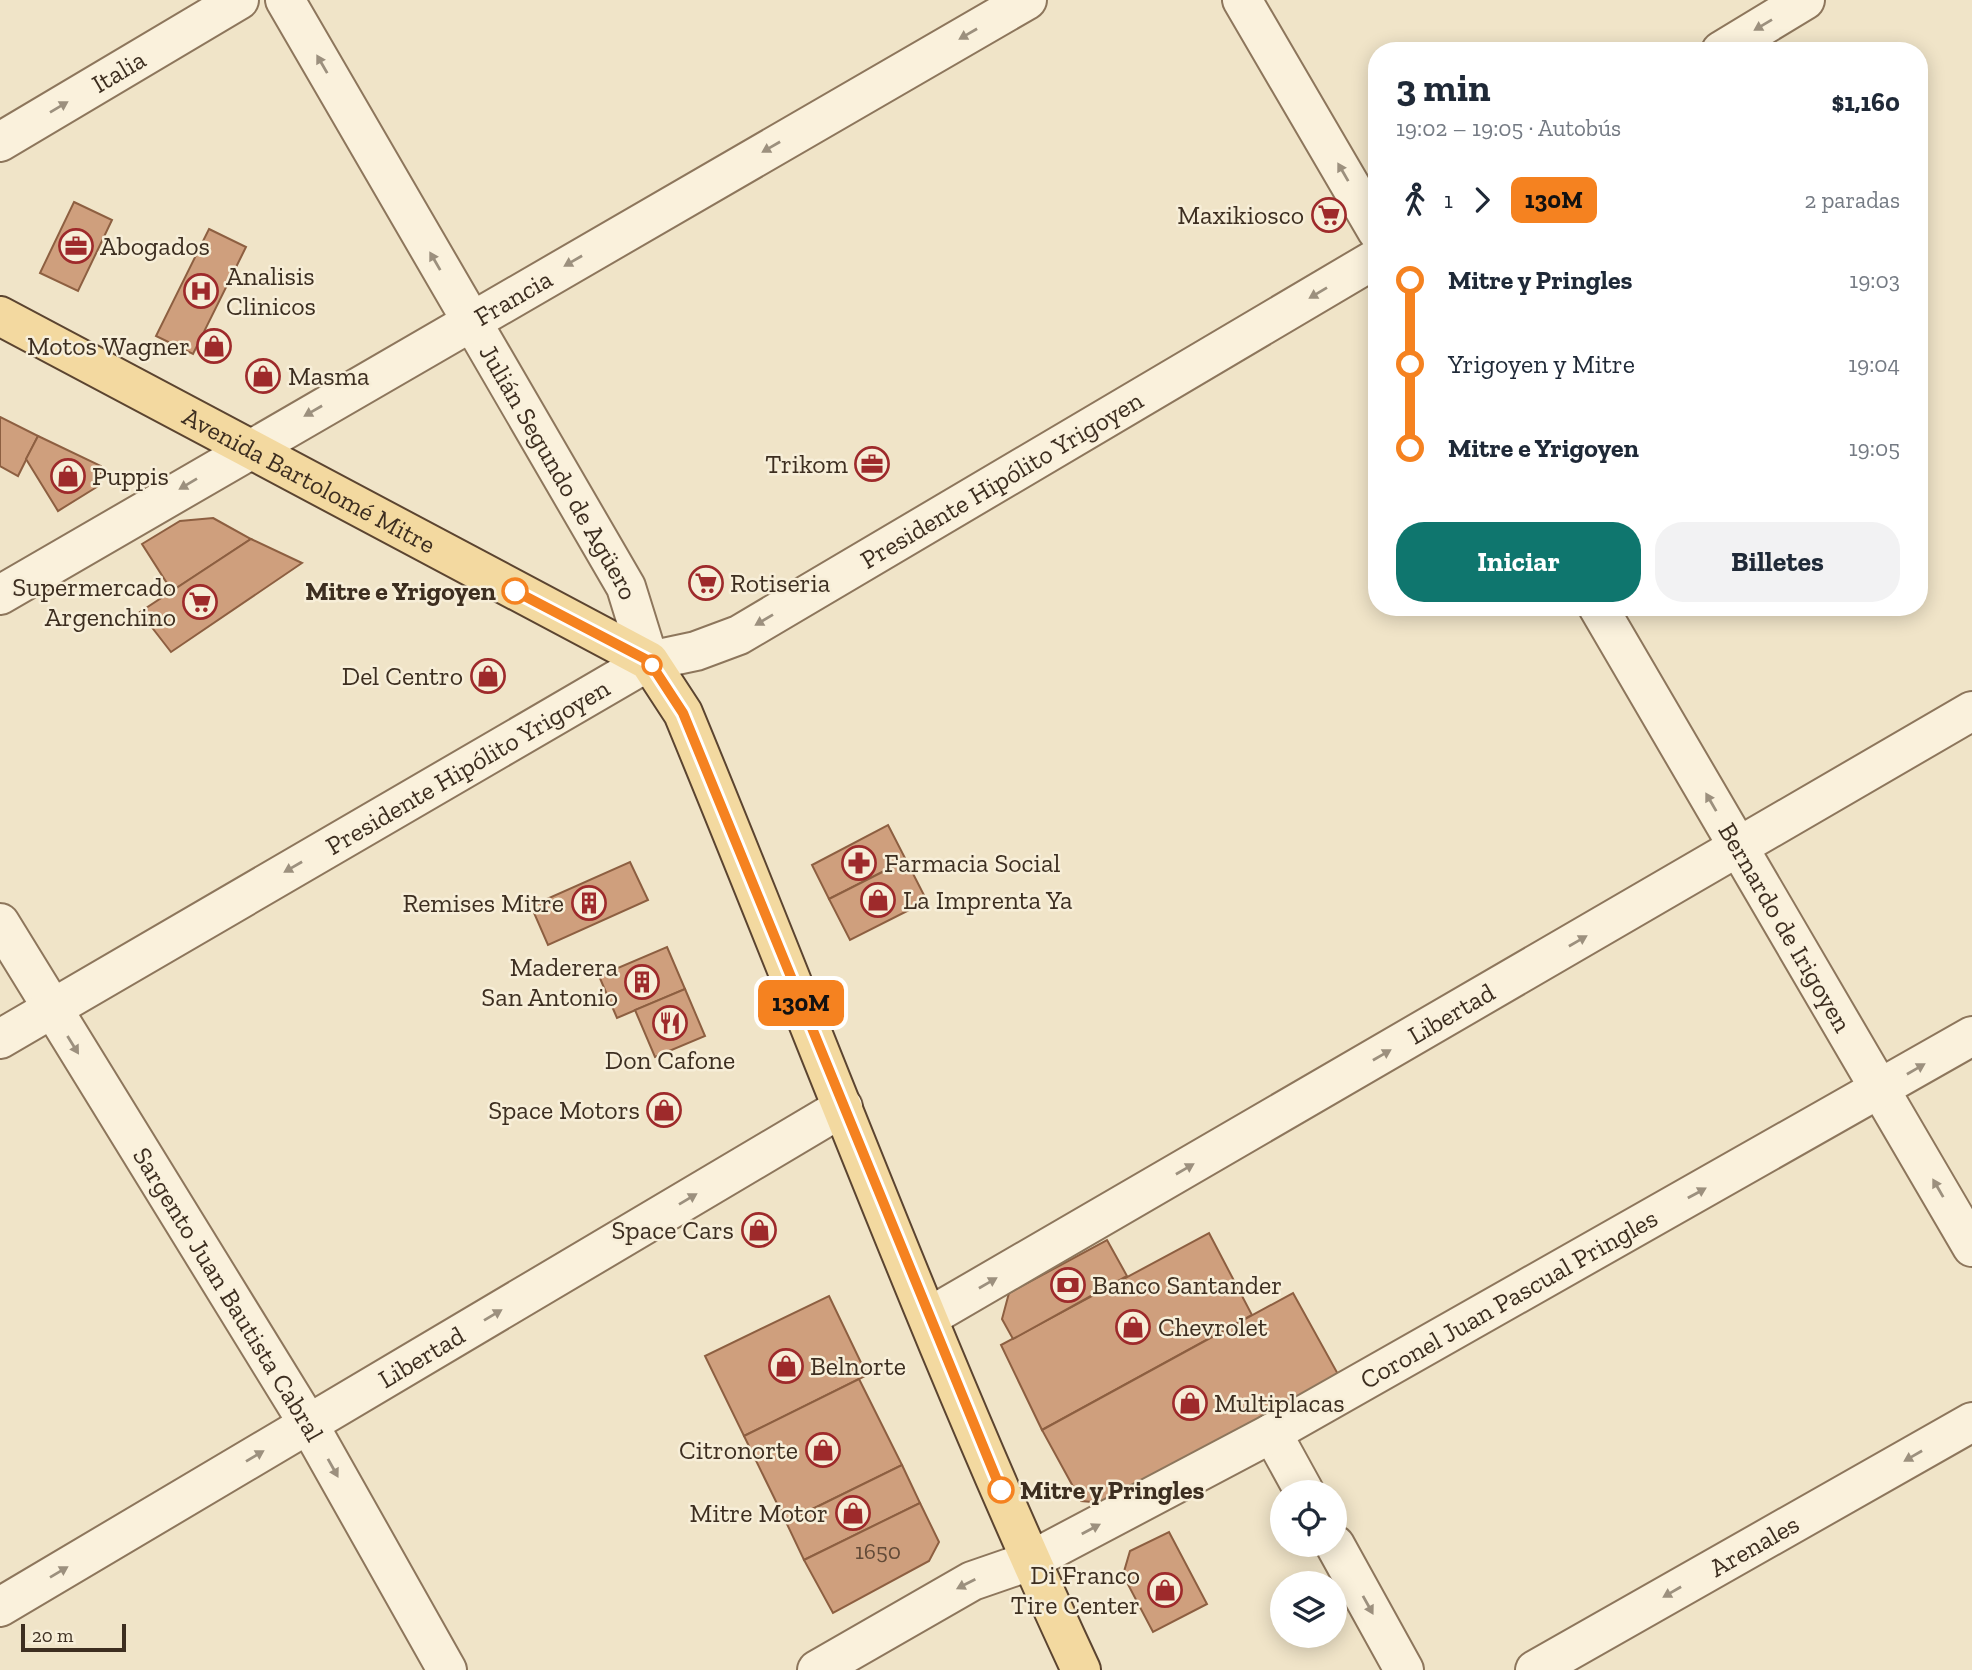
<!DOCTYPE html>
<html lang="es">
<head>
<meta charset="utf-8">
<style>
	body { margin:0; font-family:"Zilla Slab",serif; background:#f2f2f3; color:#1f2937; height:100vh; display:flex; flex-direction:column; font-size:26px; white-space:nowrap }
	* { box-sizing:border-box; margin:0 }
	p { font-size:23px; color:#747a83 }
	.icon { flex:none; width:38px; height:38px; fill:none; stroke:currentColor; stroke-width:2; stroke-linecap:round; stroke-linejoin:round }
	.map { position:relative; flex:1; overflow:hidden }
	.panel { position:absolute; left:1368px; top:42px; width:560px; height:574px; display:flex; flex-direction:column; background:#fff; border-radius:28px; box-shadow:0 4px 18px #0003 }
	.panel>* { flex:none }
	.badge { padding:0 14px; border-radius:10px; font-size:24px; line-height:46px }
	.fabs { position:absolute; left:1270px; top:1480px; display:grid; gap:14px }
	.fabs a { display:grid; place-items:center; width:77px; height:77px; border-radius:50%; background:#fff; box-shadow:0 4px 18px #0003; font-size:35px }
	.scale { position:absolute; left:21px; bottom:18px; width:105px; box-sizing:border-box; padding-left:7px; border:4px solid #3d2e20; border-top:0; font-size:19px; line-height:24px; white-space:nowrap; color:#3d2e20; -webkit-text-stroke:5px #f7eed8; paint-order:stroke }
	.map>.badge { position:absolute; translate:-50% -50%; box-shadow:0 0 0 4px #fff }
	.legs { display:flex; align-items:center; gap:10px; height:77px; padding:0 28px; font-size:23px }
	.legs p { margin-inline-start:auto }
	.overview { display:flex; align-items:center; justify-content:space-between; height:119px; padding:0 28px }
	h1 { font-size:38px; font-weight:700; line-height:52px }
	.cta { display:flex; gap:14px; margin-top:auto; padding:14px 28px }
	.cta a { flex:1; height:80px; border-radius:28px; background:#0f766e; color:#fff; font-size:28px; font-weight:700; line-height:80px; text-align:center }
	.cta a+a { background:#f2f2f3; color:#1f2937 }
	ul { padding:0 28px; list-style:none }
	li { display:flex; align-items:center; gap:24px; height:84px; font-size:26px }
	li i { display:grid; place-items:center; width:10px; height:100%; margin:0 9px; background:currentColor }
	li i::after { content:''; width:18px; height:18px; margin:-9px; border:5px solid; border-radius:50%; background:#fff }
	li p { margin-inline-start:auto }
	li:first-child i { background:linear-gradient(#0000 50%,currentColor 0) }
	li:last-child i { background:linear-gradient(currentColor 50%,#0000 0) }
	.map>svg:first-child { display:block }
</style>
</head>
<body>
<div class="map">
<svg width="1972" height="1670" viewBox="0 0 1972 1670">
	<rect width="100%" height="100%" fill="#f0e4c8"/>
	<g fill="#cf9f7d" stroke="#8d5f41" stroke-width="2">
		<polygon points="74,202 112,220 78,291 40,273"/>
		<polygon points="209,229 246,247 193,354 156,336"/>
		<polygon points="0,417 38,436 18,476 0,466"/>
		<polygon points="38,436 101,466 100,485 58,511 26,459"/>
		<polygon points="213,518 251,539 172,591 142,544 180,521"/>
		<polygon points="251,539 302,563 171,652 140,612"/>
		<polygon points="888,825 906,860 829,899 812,865"/>
		<polygon points="906,860 927,901 850,940 829,899"/>
		<polygon points="630,862 648,900 548,945 531,906"/>
		<polygon points="667,947 685,989 617,1018 599,976"/>
		<polygon points="685,989 705,1036 655,1057 635,1010"/>
		<polygon points="1209,1233 1252,1315 1042,1430 1001,1345"/>
		<polygon points="1107,1240 1127,1276 1013,1339 1002,1319 1009,1293"/>
		<polygon points="1293,1293 1339,1376 1104,1503 1081,1501 1042,1430"/>
		<polygon points="829,1296 867,1375 744,1436 705,1356"/>
		<polygon points="859,1379 902,1465 786,1522 744,1436"/>
		<polygon points="902,1465 920,1503 804,1560 786,1522"/>
		<polygon points="920,1503 939,1542 929,1561 833,1613 804,1560"/>
		<polygon points="1169,1532 1207,1604 1153,1632 1123,1575 1130,1551"/>
	</g>
	<g fill="none" stroke-linecap="round" stroke-linejoin="round">
		<g stroke="#8d765c" stroke-width="42">
			<g id="minor">
				<path id="s1" d="M 285,0 L 626,587 L 649,661"/>
				<polyline points="1242,0 1377,231"/>
				<polyline points="1721,51 1805,0"/>
				<path id="s2" d="M 0,142 L 239,0"/>
				<path id="s3" d="M 0,595 L 1027,0"/>
				<path id="s4" d="M 1598,607 L 1972,1247"/>
				<path id="s5" d="M 0,923 L 309,1425 L 447,1670"/>
				<path id="s6" d="M 0,1039 L 649,661 L 696,651 L 739,635 L 1377,258"/>
				<path id="s7" d="M 929,1317 L 1972,711"/>
				<polyline points="1272,1433 1305,1493"/>
				<polyline points="1335,1545 1404,1670"/>
				<path id="s8" d="M 0,1607 L 843,1107"/>
				<path id="s9" d="M 817,1670 L 972,1581 L 1030,1561 L 1272,1433 L 1972,1036"/>
				<path id="s10" d="M 1535,1670 L 1972,1422"/>
			</g>
		</g>
		<g stroke="#5b4430" stroke-width="42">
			<g id="major">
				<path id="s11" d="M 0,316 L 649,661 L 683,713 C 815,1032 935,1357 1081,1670"/>
			</g>
		</g>
		<use href="#minor" stroke="#faf1dc" stroke-width="38"/>
		<use href="#major" stroke="#f3d9a0" stroke-width="38"/>
	</g>
	<defs><path id="oneway-solid" d="M-6-.8H1V-3.2L6.5 0L1 3.2V.8H-6Z" transform="scale(1.75)"/></defs>
	<g fill="#9c907e">
		<use href="#oneway-solid" transform="translate(1763 25) rotate(149)"/>
		<use href="#oneway-solid" transform="translate(968 34) rotate(150)"/>
		<use href="#oneway-solid" transform="translate(322 64) rotate(-120)"/>
		<use href="#oneway-solid" transform="translate(59 107) rotate(-31)"/>
		<use href="#oneway-solid" transform="translate(771 147) rotate(150)"/>
		<use href="#oneway-solid" transform="translate(1343 172) rotate(-120)"/>
		<use href="#oneway-solid" transform="translate(435 261) rotate(-120)"/>
		<use href="#oneway-solid" transform="translate(573 261) rotate(150)"/>
		<use href="#oneway-solid" transform="translate(1318 293) rotate(149)"/>
		<use href="#oneway-solid" transform="translate(313 411) rotate(150)"/>
		<use href="#oneway-solid" transform="translate(188 484) rotate(149)"/>
		<use href="#oneway-solid" transform="translate(764 620) rotate(149)"/>
		<use href="#oneway-solid" transform="translate(1711 802) rotate(-120)"/>
		<use href="#oneway-solid" transform="translate(293 867) rotate(150)"/>
		<use href="#oneway-solid" transform="translate(1578 941) rotate(-30)"/>
		<use href="#oneway-solid" transform="translate(73 1045) rotate(58)"/>
		<use href="#oneway-solid" transform="translate(1382 1055) rotate(-30)"/>
		<use href="#oneway-solid" transform="translate(1916 1069) rotate(-30)"/>
		<use href="#oneway-solid" transform="translate(1185 1169) rotate(-30)"/>
		<use href="#oneway-solid" transform="translate(1938 1188) rotate(-120)"/>
		<use href="#oneway-solid" transform="translate(1697 1193) rotate(-29)"/>
		<use href="#oneway-solid" transform="translate(688 1199) rotate(-31)"/>
		<use href="#oneway-solid" transform="translate(988 1283) rotate(-30)"/>
		<use href="#oneway-solid" transform="translate(493 1315) rotate(-31)"/>
		<use href="#oneway-solid" transform="translate(255 1456) rotate(-31)"/>
		<use href="#oneway-solid" transform="translate(1913 1456) rotate(150)"/>
		<use href="#oneway-solid" transform="translate(333 1468) rotate(61)"/>
		<use href="#oneway-solid" transform="translate(1091 1529) rotate(-28)"/>
		<use href="#oneway-solid" transform="translate(59 1572) rotate(-31)"/>
		<use href="#oneway-solid" transform="translate(966 1584) rotate(153)"/>
		<use href="#oneway-solid" transform="translate(1672 1592) rotate(150)"/>
		<use href="#oneway-solid" transform="translate(1368 1605) rotate(61)"/>
	</g>
	<g fill="none" stroke-linecap="round" stroke-linejoin="round">
		<g stroke="#fff" stroke-width="16">
			<polyline id="line-1" points="515,591 649,661 683,713 1001,1490"/>
		</g>
		<use href="#line-1" stroke="#f58220" stroke-width="10"/>
	</g>
	<defs>
		<g id="supermarket-ring" transform="scale(1.75)"><circle r="9.5" fill="#f7eed8" stroke="#9e2a2b" stroke-width="1.5"/><path d="M-6-5.5h2.5l.6 2H6L4.5 2H-2.5L-4.4-4H-6ZM-1.5 3.2a1.3 1.3 0 1 0 .1 0ZM3 3.2a1.3 1.3 0 1 0 .1 0Z" fill="#9e2a2b"/></g>
		<g id="office-ring" transform="scale(1.75)"><circle r="9.5" fill="#f7eed8" stroke="#9e2a2b" stroke-width="1.5"/><path d="M-6-3h4V-5.5h4V-3h4V5H-6ZM-1-4.5V-3h2v-1.5ZM-6 0V1H6V0Z" fill="#9e2a2b"/></g>
		<g id="hospital-ring" transform="scale(1.75)"><circle r="9.5" fill="#f7eed8" stroke="#9e2a2b" stroke-width="1.5"/><path d="M-5-5h3v3.5h4V-5h3V5h-3V1.5h-4V5h-3Z" fill="#9e2a2b"/></g>
		<g id="shop-ring" transform="scale(1.75)"><circle r="9.5" fill="#f7eed8" stroke="#9e2a2b" stroke-width="1.5"/><path d="M-5-2.5h2.3a2.7 3.5 0 0 1 5.4 0H5L5.5 6h-11ZM-1.5-2.5h3a1.5 2.3 0 0 0-3 0Z" fill="#9e2a2b"/></g>
		<g id="pharmacy-ring" transform="scale(1.75)"><circle r="9.5" fill="#f7eed8" stroke="#9e2a2b" stroke-width="1.5"/><path d="M-2-6h4v4h4v4h-4v4h-4v-4h-4v-4h4Z" fill="#9e2a2b"/></g>
		<g id="building-ring" transform="scale(1.75)"><circle r="9.5" fill="#f7eed8" stroke="#9e2a2b" stroke-width="1.5"/><path d="M-4-6H4V6H1V3H-1V6H-4ZM-2.5-4.3h1.7v1.8h-1.7ZM.8-4.3h1.7v1.8H.8ZM-2.5-1h1.7V.8h-1.7ZM.8-1h1.7V.8H.8Z" fill="#9e2a2b"/></g>
		<g id="restaurant-ring" transform="scale(1.75)"><circle r="9.5" fill="#f7eed8" stroke="#9e2a2b" stroke-width="1.5"/><path d="M-5-6h1v4h1v-4h1v4h1v-4h1v5L-1.5 .5V6h-2V.5L-5-1ZM5-6V6H3V1.5H1.5Q1.5-4 5-6Z" fill="#9e2a2b"/></g>
		<g id="bank-ring" transform="scale(1.75)"><circle r="9.5" fill="#f7eed8" stroke="#9e2a2b" stroke-width="1.5"/><path d="M-6-4H6V4H-6ZM0-2.3a2.3 2.3 0 1 0 0 4.6a2.3 2.3 0 1 0 0-4.6Z" fill="#9e2a2b"/></g>
	</defs>
	<g fill-rule="evenodd">
		<use href="#supermarket-ring" x="1329" y="215"/>
		<use href="#office-ring" x="76" y="246"/>
		<use href="#hospital-ring" x="201" y="291"/>
		<use href="#shop-ring" x="214" y="346"/>
		<use href="#shop-ring" x="263" y="376"/>
		<use href="#office-ring" x="872" y="464"/>
		<use href="#shop-ring" x="68" y="476"/>
		<use href="#supermarket-ring" x="706" y="583"/>
		<use href="#supermarket-ring" x="200" y="602"/>
		<use href="#shop-ring" x="488" y="676"/>
		<use href="#pharmacy-ring" x="859" y="863"/>
		<use href="#shop-ring" x="878" y="900"/>
		<use href="#building-ring" x="589" y="903"/>
		<use href="#building-ring" x="642" y="982"/>
		<use href="#restaurant-ring" x="670" y="1023"/>
		<use href="#shop-ring" x="664" y="1110"/>
		<use href="#shop-ring" x="759" y="1230"/>
		<use href="#bank-ring" x="1068" y="1285"/>
		<use href="#shop-ring" x="1133" y="1327"/>
		<use href="#shop-ring" x="786" y="1366"/>
		<use href="#shop-ring" x="1190" y="1403"/>
		<use href="#shop-ring" x="823" y="1450"/>
		<use href="#shop-ring" x="853" y="1513"/>
		<use href="#shop-ring" x="1165" y="1590"/>
	</g>
	<g fill="#fff" stroke="#f58220" stroke-width="3.5">
		<circle cx="515" cy="591" r="12"/>
		<circle cx="652" cy="665" r="9"/>
		<circle cx="1001" cy="1490" r="12"/>
	</g>
	<g text-anchor="middle" dominant-baseline="central" stroke-width="5" stroke-linejoin="round" paint-order="stroke">
		<g font-size="23" fill="#624a37">
			<text x="878" y="1551">1650</text>
		</g>
		<g font-size="26" fill="#3d2e20" stroke="#f7eed8">
			<text stroke="none"><textPath href="#s2" startOffset="138">Italia</textPath></text>
			<text stroke="none"><textPath href="#s3" startOffset="593">Francia</textPath></text>
			<text stroke="none"><textPath href="#s1" startOffset="546">Julián Segundo de Agüero</textPath></text>
			<text stroke="none"><textPath href="#s6" startOffset="1150">Presidente Hipólito Yrigoyen</textPath></text>
			<text stroke="none"><textPath href="#s11" startOffset="350">Avenida Bartolomé Mitre</textPath></text>
			<text stroke="none"><textPath href="#s6" startOffset="541">Presidente Hipólito Yrigoyen</textPath></text>
			<text stroke="none"><textPath href="#s4" startOffset="371">Bernardo de Irigoyen</textPath></text>
			<text stroke="none"><textPath href="#s7" startOffset="604">Libertad</textPath></text>
			<text stroke="none"><textPath href="#s5" startOffset="436">Sargento Juan Bautista Cabral</textPath></text>
			<text stroke="none"><textPath href="#s9" startOffset="786">Coronel Juan Pascual Pringles</textPath></text>
			<text stroke="none"><textPath href="#s8" startOffset="490">Libertad</textPath></text>
			<text stroke="none"><textPath href="#s10" startOffset="252">Arenales</textPath></text>
		</g>
		<g font-size="26" fill="#3d2e20" stroke="#f7eed8" text-anchor="end">
			<text x="1304" y="215">Maxikiosco</text>
			<text x="100" y="246" text-anchor="start">Abogados</text>
			<text x="226" y="276" text-anchor="start">Analisis<tspan x="226" dy="30">Clinicos</tspan></text>
			<text x="190" y="346">Motos Wagner</text>
			<text x="288" y="376" text-anchor="start">Masma</text>
			<text x="848" y="464">Trikom</text>
			<text x="92" y="476" text-anchor="start">Puppis</text>
			<text x="730" y="583" text-anchor="start">Rotiseria</text>
			<text x="176" y="587">Supermercado<tspan x="176" dy="30">Argenchino</tspan></text>
			<text x="463" y="676">Del Centro</text>
			<text x="884" y="863" text-anchor="start">Farmacia Social</text>
			<text x="903" y="900" text-anchor="start">La Imprenta Ya</text>
			<text x="564" y="903">Remises Mitre</text>
			<text x="618" y="967">Maderera<tspan x="618" dy="30">San Antonio</tspan></text>
			<text x="670" y="1060" text-anchor="middle">Don Cafone</text>
			<text x="640" y="1110">Space Motors</text>
			<text x="734" y="1230">Space Cars</text>
			<text x="1092" y="1285" text-anchor="start">Banco Santander</text>
			<text x="1158" y="1327" text-anchor="start">Chevrolet</text>
			<text x="810" y="1366" text-anchor="start">Belnorte</text>
			<text x="1214" y="1403" text-anchor="start">Multiplacas</text>
			<text x="798" y="1450">Citronorte</text>
			<text x="828" y="1513">Mitre Motor</text>
			<text x="1140" y="1575">Di Franco<tspan x="1140" dy="30">Tire Center</tspan></text>
		</g>
		<g font-size="26" font-weight="bold" fill="#3d2e20" stroke="#f7eed8" text-anchor="end">
			<text x="496" y="591">Mitre e Yrigoyen</text>
			<text x="1020" y="1490" text-anchor="start">Mitre y Pringles</text>
		</g>
	</g>
</svg>
<div class="fabs">
<a><svg class="icon" aria-label="locate" viewBox="0 0 24 24"><circle cx="12" cy="12" r="6"/><path d="M12 2v4M12 18v4M2 12h4M18 12h4"/></svg></a>
<a><svg class="icon" aria-label="layers" viewBox="0 0 24 24"><path d="M12 4l9 5-9 5-9-5zM3 14l9 5 9-5"/></svg></a>
</div>
<div class="scale">20 m</div>
<b class="badge" style="left:801px;top:1003px;background:#f58220;color:#111">130M</b>
<section class="panel">
<div class="overview"><div><h1>3 min</h1><p>19:02 – 19:05 · Autobús</p></div><b>$1,160</b></div>
<div class="legs"><svg class="icon" aria-label="walk" viewBox="0 0 24 24"><circle cx="13" cy="4" r="2"/><path d="M13 8l-2 6 4 7M11 14l-3 7M7 12l3-4h3l4 4"/></svg>1<svg class="icon" aria-label="forward" viewBox="0 0 24 24"><path d="M9 5l7 7-7 7"/></svg><b class="badge" style="background:#f58220;color:#111">130M</b><p>2 paradas</p></div>
<ul>
<li><i style="color:#f58220"></i><b>Mitre y Pringles</b><p>19:03</p></li>
<li><i style="color:#f58220"></i><span>Yrigoyen y Mitre</span><p>19:04</p></li>
<li><i style="color:#f58220"></i><b>Mitre e Yrigoyen</b><p>19:05</p></li>
</ul>
<div class="cta"><a>Iniciar</a><a>Billetes</a></div>
</section>
</div>
</body>
</html>
